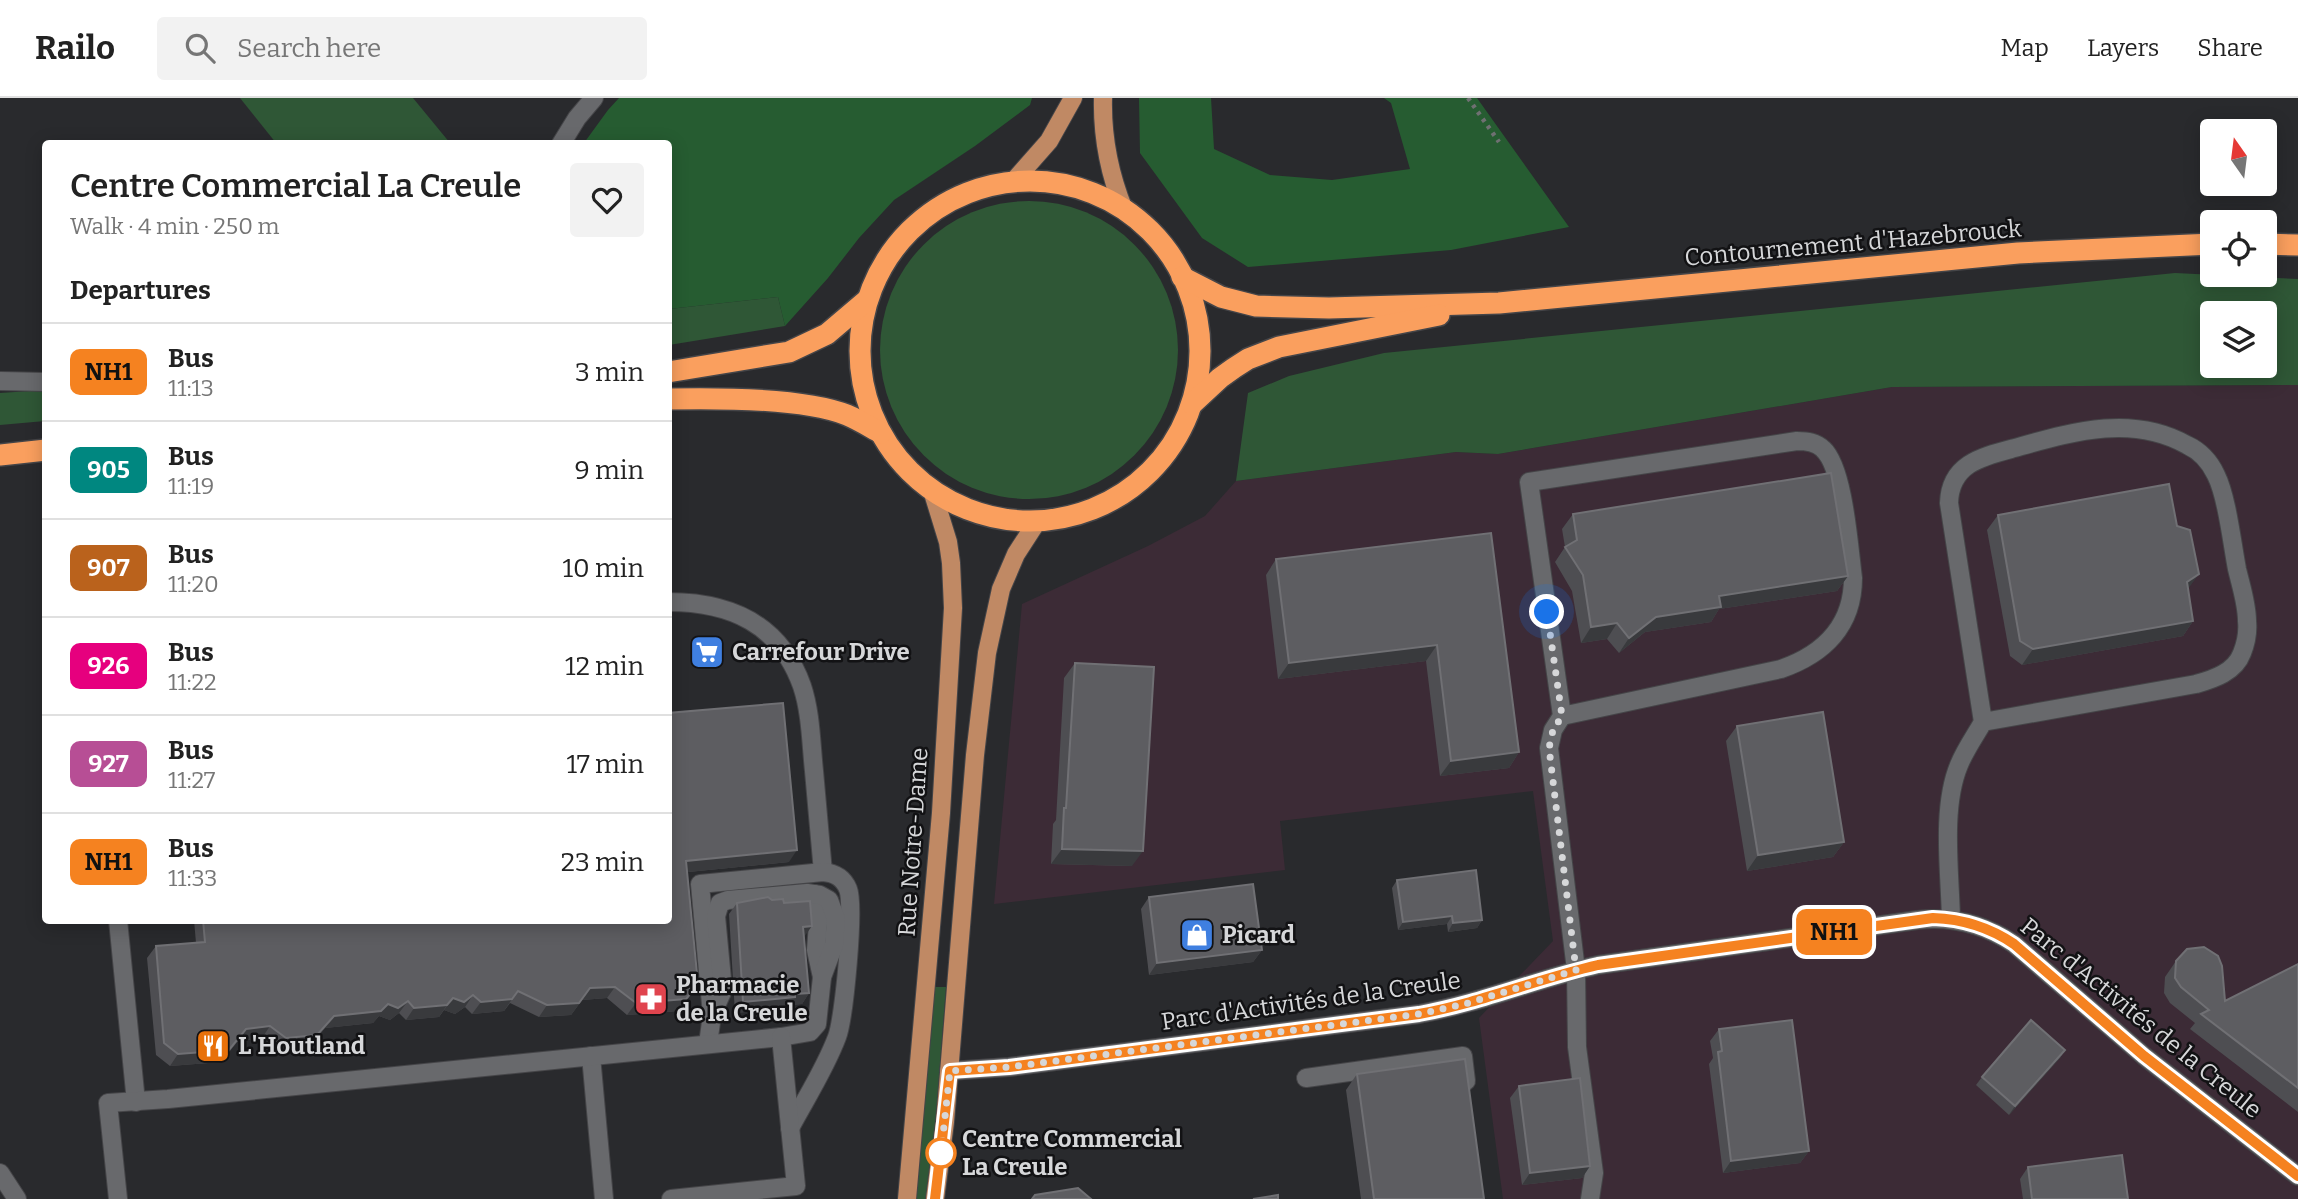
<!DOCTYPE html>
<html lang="en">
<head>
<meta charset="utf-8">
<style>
	body { margin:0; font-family:Bitter,serif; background:#f2f2f2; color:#222; height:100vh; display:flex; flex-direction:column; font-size:26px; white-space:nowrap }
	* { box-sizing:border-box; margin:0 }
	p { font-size:23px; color:#767676 }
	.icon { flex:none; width:38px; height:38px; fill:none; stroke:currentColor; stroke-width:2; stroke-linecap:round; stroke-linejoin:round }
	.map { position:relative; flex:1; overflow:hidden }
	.side { position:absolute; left:42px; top:42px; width:630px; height:784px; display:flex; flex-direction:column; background:#fff; border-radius:7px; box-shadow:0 4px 18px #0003 }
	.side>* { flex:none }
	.badge { padding:0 14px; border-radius:10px; font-size:24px; line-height:46px }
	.needle { width:46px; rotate:346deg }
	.buttons { position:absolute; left:2200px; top:21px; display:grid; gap:14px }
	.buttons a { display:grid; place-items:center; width:77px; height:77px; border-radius:7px; background:#fff; box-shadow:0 4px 18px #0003; font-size:35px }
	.you { position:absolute; width:35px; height:35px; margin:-18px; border:5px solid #fff; border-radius:50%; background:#1a73e8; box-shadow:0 0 0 10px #1a73e833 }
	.map>.badge { position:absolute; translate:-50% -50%; box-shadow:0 0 0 4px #fff }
	h2 { padding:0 28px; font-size:26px; line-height:63px }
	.round { display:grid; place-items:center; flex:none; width:74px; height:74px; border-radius:7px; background:#f2f2f2 }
	.summary { display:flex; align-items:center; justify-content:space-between; height:119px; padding:0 28px }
	h1 { font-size:33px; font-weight:600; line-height:52px }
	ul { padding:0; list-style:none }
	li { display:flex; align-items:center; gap:21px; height:98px; padding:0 28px; border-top:2px solid #e0e0e0 }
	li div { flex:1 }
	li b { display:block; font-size:26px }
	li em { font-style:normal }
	li .badge { min-width:77px; font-weight:700; text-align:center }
	header { display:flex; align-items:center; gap:42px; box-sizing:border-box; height:98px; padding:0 35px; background:#fff; border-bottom:2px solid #e0e0e0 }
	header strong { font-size:33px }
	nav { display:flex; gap:38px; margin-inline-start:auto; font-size:24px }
	.search { width:490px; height:63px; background:#f2f2f2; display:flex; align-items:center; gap:18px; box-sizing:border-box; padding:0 24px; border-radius:7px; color:#767676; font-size:26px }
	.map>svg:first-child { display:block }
</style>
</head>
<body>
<header>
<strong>Railo</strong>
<div class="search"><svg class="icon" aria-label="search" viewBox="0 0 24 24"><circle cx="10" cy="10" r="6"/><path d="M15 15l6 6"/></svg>Search here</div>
<nav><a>Map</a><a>Layers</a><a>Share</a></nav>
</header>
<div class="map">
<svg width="2298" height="1101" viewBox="0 0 2298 1101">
	<rect width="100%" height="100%" fill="#292a2d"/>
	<polygon fill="#3c2b36" points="2298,287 2298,1101 1503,1101 1479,920 1553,843 1533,693 1280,723 1285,772 994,806 1022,506 1148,448 1205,418 1236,383 1456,354 1498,356 1892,289"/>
	<g fill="#2f5736" fill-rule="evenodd">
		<polygon points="240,0 413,0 450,45 276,45"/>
		<circle cx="1029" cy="252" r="149"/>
		<path d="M 2175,175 L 2298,181 L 2298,287 L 1892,289 L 1498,356 L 1456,354 L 1236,383 L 1248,295 L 1289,278 L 1384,255 ZM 2212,215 L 2264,215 L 2264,268 L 2212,268 Z"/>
		<polygon points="778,199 785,228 669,247 669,211"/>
		<polygon points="45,292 45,323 0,327 0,295"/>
		<polygon points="934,889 946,889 935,1031 926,1101 916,1101"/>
	</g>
	<g fill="#265c31">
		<polygon points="619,0 1032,0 1030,7 975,48 894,102 859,140 828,180 785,228 778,199 669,211 668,46 584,45 608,12"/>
		<polygon points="1139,0 1211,0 1214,51 1270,77 1332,82 1410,71 1391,5 1384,0 1477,0 1569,129 1451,152 1248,169 1202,140 1140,55"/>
	</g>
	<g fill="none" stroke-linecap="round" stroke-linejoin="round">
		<g stroke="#454548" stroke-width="20">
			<g id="minor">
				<polyline points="561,46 577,20 594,0"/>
				<polyline points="0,283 46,284"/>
				<path d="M 668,504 C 731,504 780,526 802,588 C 811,615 811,645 814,673 C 817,706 820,740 823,774"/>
				<path d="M 1562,618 L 1781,571 C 1824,556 1853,528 1853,480 C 1849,450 1844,370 1823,351 C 1816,344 1807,343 1797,343 L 1529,384 L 1562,618 L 1553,632 L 1549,650 L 1576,872 L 1577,949 L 1594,1075 L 1590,1101"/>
				<polyline points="814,796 819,813 816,852 822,879"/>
				<path d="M 1951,821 C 1950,774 1941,710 1959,667 C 1965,652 1975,638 1983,624 L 2196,586 C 2214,581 2235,574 2242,555 C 2246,545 2248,533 2247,523 C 2247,506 2241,488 2237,471 C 2232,445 2227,399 2216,377 C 2210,364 2200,353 2187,347 C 2130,315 2069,335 2011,351 C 1980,359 1950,367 1949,405 L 1983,624"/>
				<polyline points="118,822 136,1004"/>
				<path d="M 708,946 L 712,917 L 700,786 L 823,774 C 834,775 843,779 848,791 C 855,808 844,921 837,939 C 825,971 806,1000 790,1030"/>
				<polyline points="591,958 604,1101"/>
				<path d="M 949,973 L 1009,969 L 1419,916 C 1480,905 1537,881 1598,867 L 1917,822 C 1953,818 1984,826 2014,846 L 2144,958 L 2298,1078"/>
				<polyline points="1306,980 1463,958 1466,983"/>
				<polyline points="0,1075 17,1101"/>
				<polyline points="118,1101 108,1005 168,1001 781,939 810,934 817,926 822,879 834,847 836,821 829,802 820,797 807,795 728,802 720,805 716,818 723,892 712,917"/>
				<polyline points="671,1101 796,1088 781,939"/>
			</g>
		</g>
		<g stroke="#454548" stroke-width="20">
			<g id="major">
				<path d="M 1103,0 C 1102,40 1109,75 1124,112"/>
				<polyline points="1012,85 1049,43 1073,0"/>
				<polyline points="907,1101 941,715 953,510 951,465 948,444 932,392"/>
				<polyline points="935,1101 945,1024 975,657 987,555 1001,491 1016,456 1038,422"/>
			</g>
		</g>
		<g stroke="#454548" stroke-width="24">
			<g id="highway">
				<circle cx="1030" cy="253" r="170"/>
				<polyline points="2264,146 2298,147"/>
				<polyline points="1182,179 1221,199 1256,208 1329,210 1499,205 2018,155 2212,146"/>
				<polyline points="668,274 789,254 827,236 867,202"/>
				<path d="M 668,301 C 716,300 804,300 847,317 C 859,322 870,329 881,335"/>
				<polyline points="1192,306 1220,280 1234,270 1248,261 1279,249 1439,217"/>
				<polyline points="0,357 46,352"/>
			</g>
		</g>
		<polyline stroke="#6f7072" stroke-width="4.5" stroke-dasharray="3.5 5" stroke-linecap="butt" points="1468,0 1499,44"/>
		<use href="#minor" stroke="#68696c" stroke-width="18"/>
		<use href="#major" stroke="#c08964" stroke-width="18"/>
		<use href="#highway" stroke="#fa9f5e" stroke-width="21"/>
	</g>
	<g fill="#4e4e52">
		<polygon points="1573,416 1848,478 1837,493 1719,511 1711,524 1645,534 1619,555 1607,541 1581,545 1572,493 1555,464 1565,449 1562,431"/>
		<polygon points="1998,417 2188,491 2193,523 2183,538 2022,567 2010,558 1987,432"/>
		<polygon points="1491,435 1519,654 1509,670 1440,678 1426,563 1278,581 1266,477 1276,461"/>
		<polygon points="1075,565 1132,768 1051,766 1053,726 1056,722 1064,580"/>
		<polygon points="668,615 789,764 688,774 690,898 678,913 627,917 607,900 582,902 571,917 539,919 510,905 504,913 472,916 465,909 455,916 444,912 439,919 406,922 399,915 390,922 379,918 373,925 325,930 309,949 278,952 262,940 238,943 221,964 170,968 156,957 147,860 156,848 196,845 194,822 668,822"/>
		<polygon points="1737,628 1844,744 1833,759 1747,773 1726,643"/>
		<polygon points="1397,782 1482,822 1477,830 1448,834 1447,826 1398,832 1392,790"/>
		<polygon points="1149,799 1262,852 1253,864 1149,877 1141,811"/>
		<polygon points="772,802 784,805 804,839 809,895 802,906 789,907 787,910 735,915 729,816 737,805"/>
		<polygon points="2176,863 2225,903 2298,866 2298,1014 2190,931 2195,925 2170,905 2164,895 2165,879"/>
		<polygon points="1719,931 1809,1053 1800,1065 1723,1075 1709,966 1713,960 1710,943"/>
		<polygon points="2065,952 2060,960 2009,1017 1976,987 1982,979"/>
		<polygon points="1357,976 1484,1101 1361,1101 1346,992"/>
		<polygon points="1519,988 1590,1068 1582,1080 1522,1087 1510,1000"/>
		<polygon points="2028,1069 2128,1101 2023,1101 2020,1081"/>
	</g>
	<g fill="#393a3d">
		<polygon points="2199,476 2188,491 2187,484"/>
		<polygon points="1848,478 1837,493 1719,511 1711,524 1645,534 1619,555 1629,540 1656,519 1719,498"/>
		<polygon points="2193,523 2183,538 2022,567 2033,551"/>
		<polygon points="1617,525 1607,541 1581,545 1591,529"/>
		<polygon points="1437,547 1426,563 1278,581 1289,565"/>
		<polygon points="1519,654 1509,670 1440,678 1451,663"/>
		<polygon points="1844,744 1833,759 1747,773 1758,757"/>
		<polygon points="1062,751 1143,753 1132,768 1051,766"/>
		<polygon points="797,752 789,764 678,775 686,763"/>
		<polygon points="1452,818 1447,826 1398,832 1403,824"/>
		<polygon points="1482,822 1477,830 1448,834 1453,825"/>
		<polygon points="812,828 804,839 803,829"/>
		<polygon points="1262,852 1253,864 1149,877 1157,865"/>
		<polygon points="698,886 678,913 627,917 636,905"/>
		<polygon points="615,889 607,900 582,902 571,917 539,919 547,907 590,890"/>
		<polygon points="809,895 802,906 789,907 787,910 735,915 743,904"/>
		<polygon points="473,897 465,909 455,916 444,912 453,900"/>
		<polygon points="512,901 504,913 472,916 481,904"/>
		<polygon points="408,903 399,915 390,922 379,918 373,925 325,930 309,949 278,952 286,940 334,918 388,906"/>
		<polygon points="447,907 439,919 406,922 414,910"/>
		<polygon points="270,928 262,940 238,943 221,964 170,968 178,956 246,931"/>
		<polygon points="2065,952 2060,960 2009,1017 2015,1008"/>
		<polygon points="1809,1053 1800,1065 1723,1075 1731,1063"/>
		<polygon points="1590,1068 1582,1080 1522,1087 1530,1075"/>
	</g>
	<g fill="#5d5d61" stroke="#707074" stroke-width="2">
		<polygon points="1831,375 1848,478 1719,498 1721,509 1656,519 1629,540 1617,525 1591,529 1583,477 1565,449 1577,442 1573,416"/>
		<polygon points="2169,386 2177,428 2190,432 2199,476 2187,484 2193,523 2033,551 2020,543 1998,417"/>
		<polygon points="1491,435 1519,654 1451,663 1437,547 1289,565 1276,461"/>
		<polygon points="1075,565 1154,569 1143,753 1062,751 1064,710 1066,710"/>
		<polygon points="783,605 797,752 686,763 698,886 686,901 636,905 615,889 590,890 579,905 547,907 518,893 512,901 481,904 473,897 464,904 453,900 447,907 414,910 408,903 398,910 388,906 381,913 334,918 317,937 286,940 270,928 246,931 229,952 178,956 164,945 156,848 205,844 203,822 668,822 668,615"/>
		<polygon points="1823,614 1844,744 1758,757 1737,628"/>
		<polygon points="1476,772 1482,822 1453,825 1452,818 1403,824 1397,782"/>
		<polygon points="1253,786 1262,852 1157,865 1149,799"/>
		<polygon points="768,799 772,802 783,801 784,805 810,803 812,828 803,829 809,895 795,896 795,899 743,904 737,805"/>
		<polygon points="2204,849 2218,858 2222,868 2225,903 2298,866 2298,990 2201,916 2209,912 2181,889 2175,880 2176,863 2187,851"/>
		<polygon points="1792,922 1809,1053 1731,1063 1718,954 1722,953 1719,931"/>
		<polygon points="2031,922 2065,952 2015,1008 1982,979"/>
		<polygon points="1465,961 1484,1101 1374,1101 1357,976"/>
		<polygon points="1580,980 1590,1068 1530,1075 1519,988"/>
		<polygon points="2122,1057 2128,1101 2032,1101 2028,1069"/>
		<polygon points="1078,1090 1091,1101 1032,1101 1035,1097"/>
		<polygon points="1278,1097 1278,1101 1253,1101"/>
	</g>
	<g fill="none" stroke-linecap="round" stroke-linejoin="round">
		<g stroke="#fff" stroke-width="16">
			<path id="line" d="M 935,1101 L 950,973 L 1009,969 L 1419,916 C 1480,905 1537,881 1598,867 L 1933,820 C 1963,821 1989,829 2014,846 L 2144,958 L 2298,1078"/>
		</g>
		<use href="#line" stroke="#f58220" stroke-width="10"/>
		<polyline stroke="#d6d7d9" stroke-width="7" stroke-dasharray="0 12.6" points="941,1055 950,973 1009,969 1419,916 1465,906 1576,872 1549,650 1553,632 1562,618 1547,514"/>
	</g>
	<defs>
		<g id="supermarket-square" transform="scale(1.75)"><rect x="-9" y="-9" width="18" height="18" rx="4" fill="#3f7fe0" stroke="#121214"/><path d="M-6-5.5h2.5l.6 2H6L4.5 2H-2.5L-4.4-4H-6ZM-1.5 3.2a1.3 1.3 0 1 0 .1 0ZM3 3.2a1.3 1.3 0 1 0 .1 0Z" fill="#fff"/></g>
		<g id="shop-square" transform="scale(1.75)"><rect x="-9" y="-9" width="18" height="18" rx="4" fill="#3f7fe0" stroke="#121214"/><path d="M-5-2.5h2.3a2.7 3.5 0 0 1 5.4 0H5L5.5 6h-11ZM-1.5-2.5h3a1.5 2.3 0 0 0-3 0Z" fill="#fff"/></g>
		<g id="pharmacy-square" transform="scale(1.75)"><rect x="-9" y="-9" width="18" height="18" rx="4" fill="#e0444e" stroke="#121214"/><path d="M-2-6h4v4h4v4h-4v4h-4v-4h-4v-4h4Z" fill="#fff"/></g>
		<g id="restaurant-square" transform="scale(1.75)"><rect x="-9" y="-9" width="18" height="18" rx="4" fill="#e8710a" stroke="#121214"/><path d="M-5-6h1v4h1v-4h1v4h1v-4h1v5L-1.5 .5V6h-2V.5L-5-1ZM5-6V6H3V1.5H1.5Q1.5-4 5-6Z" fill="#fff"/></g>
	</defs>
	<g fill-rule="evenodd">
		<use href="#supermarket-square" x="707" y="554"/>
		<use href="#shop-square" x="1197" y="837"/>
		<use href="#pharmacy-square" x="651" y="901"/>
		<use href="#restaurant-square" x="213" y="948"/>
	</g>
	<circle fill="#fff" stroke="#f58220" stroke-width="3.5" cx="941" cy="1055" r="14"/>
	<g text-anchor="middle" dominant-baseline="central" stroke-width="5" stroke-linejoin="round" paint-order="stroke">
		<g font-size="24" fill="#d6d7d9" stroke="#121214">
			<text transform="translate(1853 145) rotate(-5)">Contournement d'Hazebrouck</text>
			<text transform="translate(913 744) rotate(-86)">Rue Notre-Dame</text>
			<text transform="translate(1311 903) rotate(-8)">Parc d'Activités de la Creule</text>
			<text transform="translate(2141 920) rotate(39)">Parc d'Activités de la Creule</text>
		</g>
		<g font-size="24" font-weight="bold" fill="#d6d7d9" stroke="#121214" text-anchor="start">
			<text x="732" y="554">Carrefour Drive</text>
			<text x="1222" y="837">Picard</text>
			<text x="676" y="887">Pharmacie<tspan x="676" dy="28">de la Creule</tspan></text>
			<text x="238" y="948">L'Houtland</text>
		</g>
		<g font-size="24" font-weight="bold" fill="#d6d7d9" stroke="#121214" text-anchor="start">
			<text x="962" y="1041">Centre Commercial<tspan x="962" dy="28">La Creule</tspan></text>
		</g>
	</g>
</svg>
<div class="buttons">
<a><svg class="needle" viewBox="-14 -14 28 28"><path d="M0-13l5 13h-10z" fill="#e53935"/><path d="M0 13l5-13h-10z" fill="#767676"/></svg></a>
<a><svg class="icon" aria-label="locate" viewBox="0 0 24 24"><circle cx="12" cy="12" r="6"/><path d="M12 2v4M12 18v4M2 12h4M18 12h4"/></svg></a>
<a><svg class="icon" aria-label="layers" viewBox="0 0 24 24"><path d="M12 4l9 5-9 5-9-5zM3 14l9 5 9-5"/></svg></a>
</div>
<div class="you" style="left:1547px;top:514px"></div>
<b class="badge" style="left:1834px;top:834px;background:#f58220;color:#111">NH1</b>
<section class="side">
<div class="summary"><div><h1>Centre Commercial La Creule</h1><p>Walk · 4 min · 250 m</p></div><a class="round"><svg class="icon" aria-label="heart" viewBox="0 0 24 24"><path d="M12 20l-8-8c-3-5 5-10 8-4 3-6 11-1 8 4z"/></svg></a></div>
<h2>Departures</h2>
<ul>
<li><span class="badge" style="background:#f58220;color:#111">NH1</span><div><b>Bus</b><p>11:13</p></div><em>3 min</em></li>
<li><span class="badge" style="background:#008780;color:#fff">905</span><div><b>Bus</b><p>11:19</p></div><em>9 min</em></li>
<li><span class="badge" style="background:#ba621c;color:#fff">907</span><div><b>Bus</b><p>11:20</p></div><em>10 min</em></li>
<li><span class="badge" style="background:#e6007e;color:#fff">926</span><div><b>Bus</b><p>11:22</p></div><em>12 min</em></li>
<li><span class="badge" style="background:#b74e95;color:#fff">927</span><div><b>Bus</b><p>11:27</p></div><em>17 min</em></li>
<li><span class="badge" style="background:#f58220;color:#111">NH1</span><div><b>Bus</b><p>11:33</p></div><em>23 min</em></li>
</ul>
</section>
</div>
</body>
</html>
